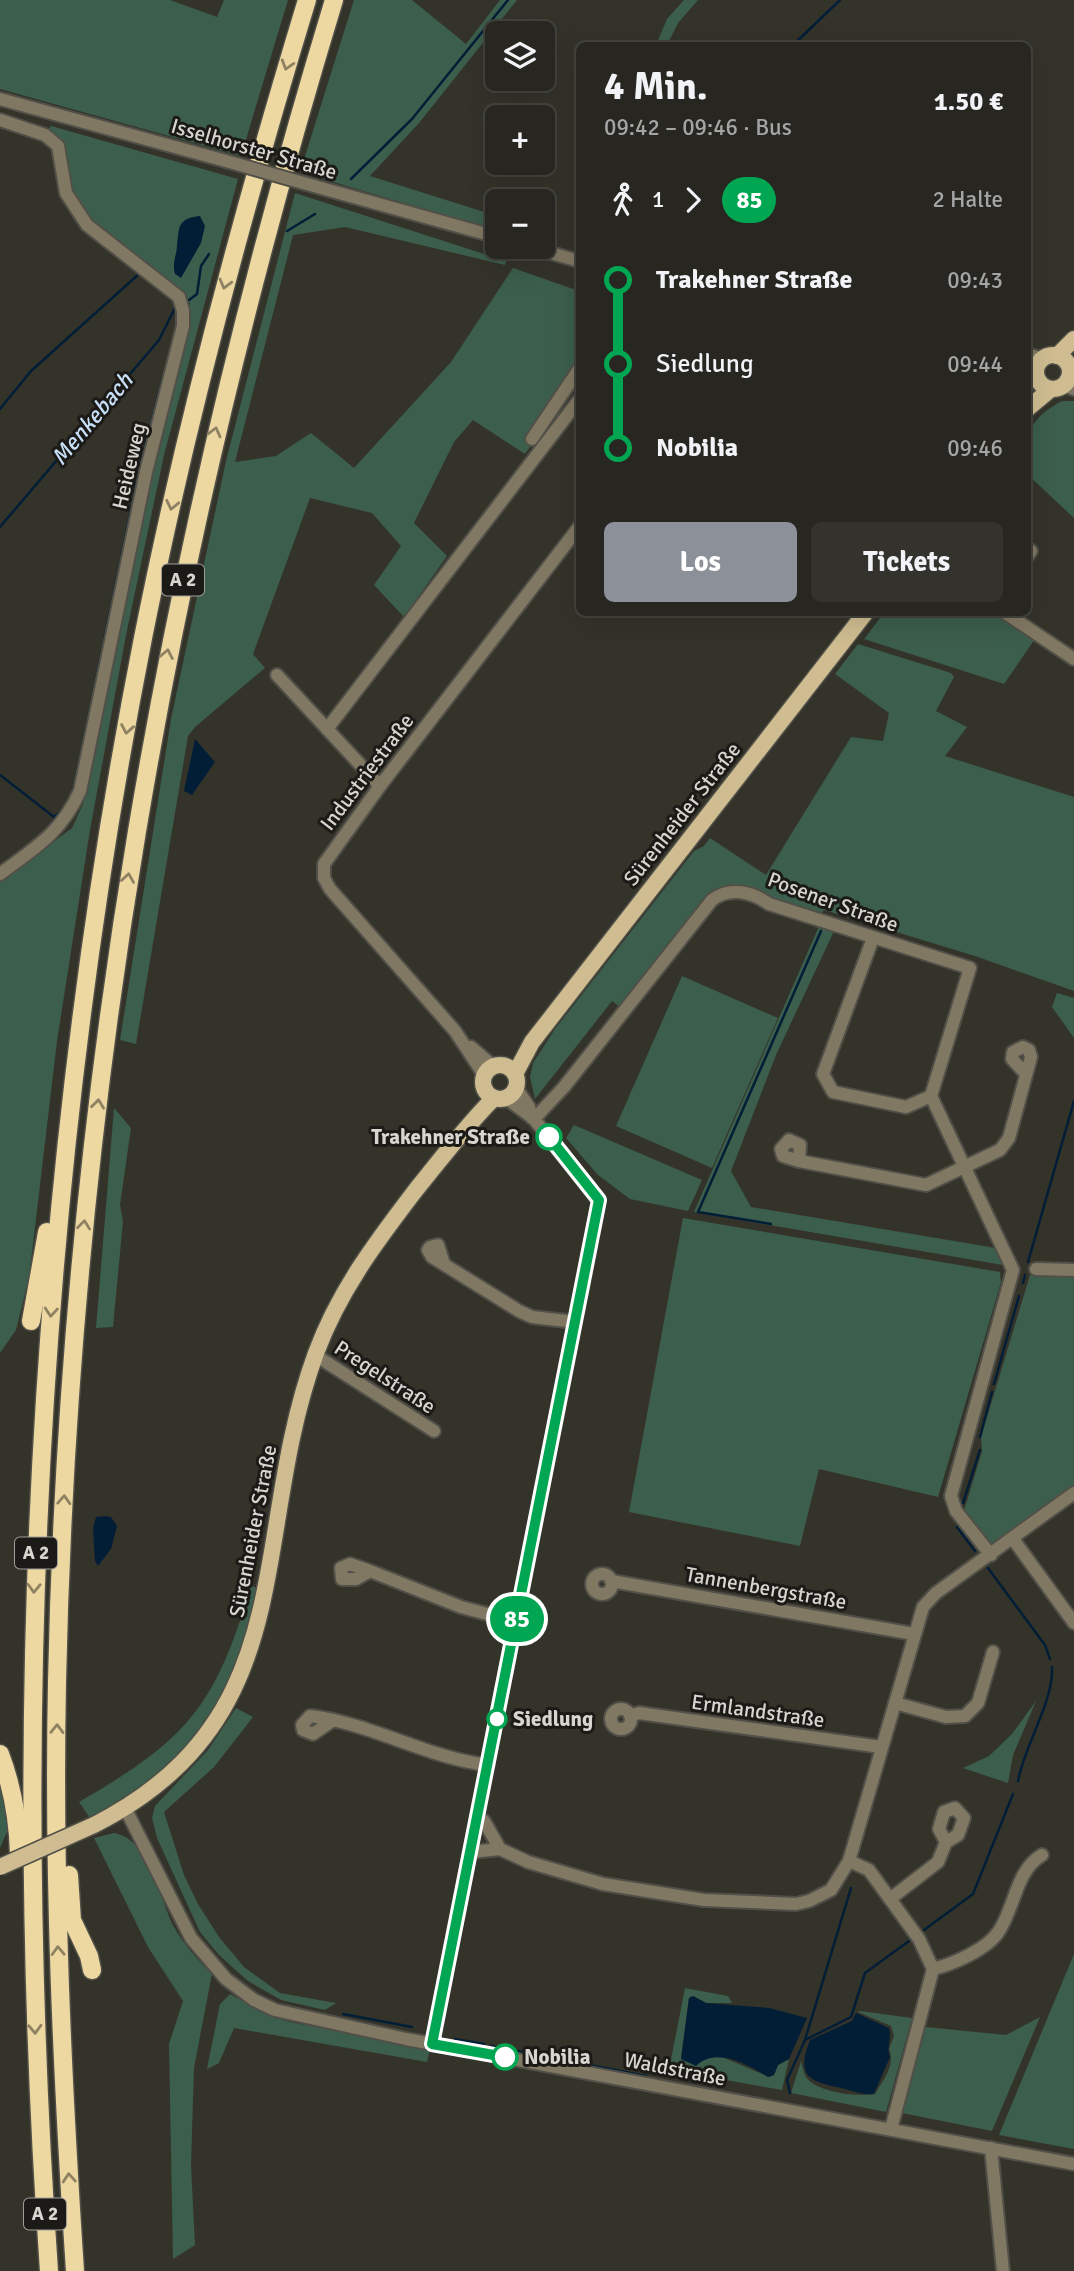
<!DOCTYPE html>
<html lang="de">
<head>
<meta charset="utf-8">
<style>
	body { margin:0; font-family:Signika,sans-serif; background:#33322d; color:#f1f3f6; height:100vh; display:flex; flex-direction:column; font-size:26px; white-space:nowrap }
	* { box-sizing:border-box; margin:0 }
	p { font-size:23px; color:#a4a5a5 }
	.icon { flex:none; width:38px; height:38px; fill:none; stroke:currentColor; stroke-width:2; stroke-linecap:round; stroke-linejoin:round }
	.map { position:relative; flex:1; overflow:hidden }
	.details { position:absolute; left:576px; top:42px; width:455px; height:574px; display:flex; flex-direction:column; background:#272620; border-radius:10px; box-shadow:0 7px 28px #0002,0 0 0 2px #43433e }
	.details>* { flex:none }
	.badge { padding:0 14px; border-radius:23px; font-size:24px; line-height:46px }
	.controls { position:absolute; left:485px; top:21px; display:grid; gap:14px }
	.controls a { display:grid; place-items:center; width:70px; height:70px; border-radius:10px; background:#272620; box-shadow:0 7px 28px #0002,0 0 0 2px #43433e; font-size:35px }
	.map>.badge { position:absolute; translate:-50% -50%; box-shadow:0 0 0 4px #fff }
	.legs { display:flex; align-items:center; gap:10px; height:77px; padding:0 28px; font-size:23px }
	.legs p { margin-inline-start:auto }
	.head { display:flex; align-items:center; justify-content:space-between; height:119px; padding:0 28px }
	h1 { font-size:38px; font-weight:700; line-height:52px }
	.action { display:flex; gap:14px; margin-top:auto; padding:14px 28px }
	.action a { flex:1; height:80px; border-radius:10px; background:#8c9099; color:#fff; font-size:28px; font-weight:700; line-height:80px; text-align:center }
	.action a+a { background:#33322d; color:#f1f3f6 }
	ul { padding:0 28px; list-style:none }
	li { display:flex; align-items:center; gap:24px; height:84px; font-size:26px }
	li i { display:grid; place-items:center; width:10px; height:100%; margin:0 9px; background:currentColor }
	li i::after { content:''; width:18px; height:18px; margin:-9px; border:5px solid; border-radius:50%; background:#272620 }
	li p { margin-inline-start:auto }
	li:first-child i { background:linear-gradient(#0000 50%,currentColor 0) }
	li:last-child i { background:linear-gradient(currentColor 50%,#0000 0) }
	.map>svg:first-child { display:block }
</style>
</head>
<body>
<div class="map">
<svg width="1074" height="2271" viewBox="0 0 1074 2271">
	<rect width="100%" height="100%" fill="#34332a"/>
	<g fill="#3c5e4c">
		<polygon points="0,0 170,0 217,17 224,0 288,0 241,156 0,89"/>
		<polygon points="354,0 412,0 466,44 500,0 517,0 419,123 370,176 497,216 497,231 300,172"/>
		<polygon points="684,0 698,0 678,23 667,45 656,45 667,19"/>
		<polygon points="51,126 238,179 164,455 126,635 90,830 57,1041 29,1278 16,1330 0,1353 0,881 72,828 83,804 150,475 187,329 190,303 90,221 73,192 63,144 47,131"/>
		<polygon points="295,193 506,261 505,265 345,227 293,235 235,462 276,456 311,433 354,468 451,362 513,268 579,291 579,374 525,454 473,420 454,442 414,523 447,556 404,617 374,585 401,546 372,513 310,498 253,654 265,668 195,727 188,736 136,1044 120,1040 171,719 226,461"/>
		<path d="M 1062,401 L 1074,401 L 1074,518 L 1027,474 C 1027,436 1025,421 1062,401 Z"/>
		<polygon points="997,612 1035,639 1004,684 864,639 884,613"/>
		<path d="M 858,644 L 951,673 L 954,677 L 936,711 L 967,727 L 945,756 L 1074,797 L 1074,991 L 975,956 L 824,910 L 820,916 C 805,911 787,907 772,899 C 744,886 735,875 706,897 L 620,1007 L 612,1001 L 535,1099 L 530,1077 L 533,1063 L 555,1029 L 694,851 L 704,846 L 710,838 L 766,875 L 851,737 L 883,741 L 889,713 L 835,674 Z"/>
		<polygon points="820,924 835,929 776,1055 731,1171 751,1207 996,1248 1003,1265 694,1212"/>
		<polygon points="682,976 778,1018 712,1168 616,1126"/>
		<polygon points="1057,993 1074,998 1074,1038 1052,1007"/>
		<polygon points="114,1108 131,1128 120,1205 123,1221 113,1327 96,1328"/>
		<polygon points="574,1125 702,1180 688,1211 630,1199 598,1175 566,1138"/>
		<polygon points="683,1218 1000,1272 1001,1282 938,1497 819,1469 800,1546 629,1512"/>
		<polygon points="1030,1275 1074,1277 1074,1487 996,1544 988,1544 963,1514 982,1451 981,1437"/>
		<path d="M 251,1586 L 258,1588 C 234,1696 190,1767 90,1818 L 79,1802 C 188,1739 215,1707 251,1586 Z"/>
		<polygon points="1036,1701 1013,1755 1008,1783 963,1768 989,1756 1012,1734"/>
		<polygon points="236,1708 253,1717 214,1767 164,1812 184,1875 198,1904 219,1937 244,1967 280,1993 336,2003 325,2010 281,2000 248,1981 219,1955 200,1932 157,1838 152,1818 155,1806 208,1750"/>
		<polygon points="0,1781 9,1827 0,1848"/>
		<path d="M 114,1833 C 151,1840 159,1898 174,1927 C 184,1945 198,1960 212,1974 L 194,2068 L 191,2165 L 195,2245 L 173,2259 L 169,2044 L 183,2001 L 148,1947 L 94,1838 Z"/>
		<polygon points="1074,1954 1074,2149 999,2135"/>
		<polygon points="685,1988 728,1996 732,2003 706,2003 693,1996 689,1998 681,2059 722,2057 769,2077 774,2075 778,2065 789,2059 782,2090 669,2070"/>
		<polygon points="230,1994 271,2016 290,2022 430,2049 427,2062 234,2028 219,2063 207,2069 220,2004"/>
		<path d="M 860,2011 L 912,2018 L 886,2112 L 791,2093 L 801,2061 C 802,2066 804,2073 806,2077 C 817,2093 858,2097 875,2094 C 883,2080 896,2065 889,2049 L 894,2036 L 891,2026 L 858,2012 Z"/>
		<polygon points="1040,2017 992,2131 902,2113 926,2027 1006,2035"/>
	</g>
	<g fill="#021e37">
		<path d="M 200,216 L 205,226 L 201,243 L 181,278 L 175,274 C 172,262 176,258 177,246 C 179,228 177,218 200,216 Z"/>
		<polygon points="195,739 215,762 192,795 184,791"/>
		<polygon points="105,1516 111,1517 117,1526 111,1549 98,1566 95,1561 93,1528 96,1517"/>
		<path d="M 693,1996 L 706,2003 L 769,2008 L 807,2018 L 789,2059 L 778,2065 L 774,2075 L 768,2077 C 748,2065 717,2046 696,2066 L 681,2059 L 689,1998 Z"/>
		<path d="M 856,2013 L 889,2028 C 892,2039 886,2046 890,2057 L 874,2094 C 861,2095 853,2091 841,2088 C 808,2081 796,2076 810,2040 L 852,2021 Z"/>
	</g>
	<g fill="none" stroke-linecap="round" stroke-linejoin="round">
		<g stroke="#021e37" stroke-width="2.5">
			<polyline points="792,46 840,0"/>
			<polyline points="351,179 412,119 508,0"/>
			<polyline points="287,231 315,214"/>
			<polyline points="189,300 197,294 201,266 209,254"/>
			<polyline points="0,409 31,371 140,273"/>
			<polyline points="0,527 159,340 176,306"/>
			<polyline points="0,775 54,817 63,810"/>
			<polyline points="73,792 139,470 163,377"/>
			<polyline points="771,1224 698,1212 821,931"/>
			<polyline points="1028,1262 1074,1101"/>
			<polyline points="1023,1283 1025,1275"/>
			<polyline points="994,1384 1019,1296"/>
			<polyline points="980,1437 992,1392"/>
			<polyline points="963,1503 980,1450"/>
			<polyline points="957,1527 975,1551"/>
			<polyline points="988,1568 1045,1645 1050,1659"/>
			<path d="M 1018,1781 C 1024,1746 1054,1701 1052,1667"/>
			<polyline points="924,1930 973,1894 1013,1794"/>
			<polyline points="343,2014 412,2027"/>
			<polyline points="455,2039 484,2044"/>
			<polyline points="805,2040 851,1888"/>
			<polyline points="491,2046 646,2076"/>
			<polyline points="790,2093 787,2080 805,2040 851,2017 865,1973 909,1941"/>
		</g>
		<g stroke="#515048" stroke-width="16">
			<g id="minor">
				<polyline points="0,99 226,161"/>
				<path d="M 0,120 L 45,135 L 58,146 L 66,193 L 87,225 L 179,297 L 183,311 L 183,326 L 146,472 L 80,791 C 61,833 36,847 0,874"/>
				<polyline points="314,186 497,237"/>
				<polyline points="530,247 579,261"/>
				<polyline points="1027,354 1043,359"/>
				<polyline points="1027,365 1036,371"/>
				<polyline points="1069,373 1074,376"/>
				<polyline points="1063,385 1074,389"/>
				<polyline points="532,439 579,369"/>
				<polyline points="1027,548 1031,551 1027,557"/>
				<polyline points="1004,612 1074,659"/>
				<polyline points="277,675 380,786"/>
				<polyline points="327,729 579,400"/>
				<polyline points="873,938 823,1074 833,1092 906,1107 931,1096"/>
				<polyline points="471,1047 493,1066"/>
				<polyline points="484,1075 455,1031 330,889 324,878 324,864 380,786 579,527"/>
				<polyline points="516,1088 529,1107 532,1118"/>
				<path d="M 534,1119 L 564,1087 L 712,900 C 730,886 752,892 769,904 L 970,968 L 931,1096 L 1013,1270 L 951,1496 L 956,1511 L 991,1555"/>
				<polyline points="799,1161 783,1156 781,1149 789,1140 800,1145 799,1161 926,1185 1000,1150 1009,1138 1031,1057 1029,1050 1023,1047 1013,1052 1012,1059 1026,1074"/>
				<polyline points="444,1264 438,1245 430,1247 428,1250 432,1257 519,1311 532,1317 575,1322"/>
				<polyline points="1036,1269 1074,1270"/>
				<polyline points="315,1355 434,1431"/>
				<polyline points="1013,1539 1074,1623"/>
				<polyline points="370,1571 356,1579 342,1579 341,1568 350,1564 370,1571 461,1607 517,1622"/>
				<circle cx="602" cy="1584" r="10"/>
				<polyline points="611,1581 914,1634"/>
				<polyline points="895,1703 946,1717 965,1716 978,1703 993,1652"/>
				<circle cx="621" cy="1719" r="10"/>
				<polyline points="630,1716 639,1713 881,1747"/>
				<path d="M 332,1721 L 313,1734 L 303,1730 L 302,1725 L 310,1716 C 371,1723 427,1758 488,1765"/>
				<polyline points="125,1808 191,1938 226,1979 254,2000 275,2010 406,2039 1074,2164"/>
				<polyline points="478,1818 484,1821 500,1849 528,1862 603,1884 704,1900 796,1904 809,1901 831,1890 849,1861 923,1607 936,1593 1074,1493"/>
				<polyline points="471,1852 500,1849"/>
				<polyline points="849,1861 869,1870 919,1939 933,1969 891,2129"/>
				<polyline points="890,1899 938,1862 946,1842 958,1835 964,1818 955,1808 944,1812 939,1829 946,1842"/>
				<path d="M 933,1969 C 953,1964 988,1949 999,1931 C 1015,1907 1016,1870 1042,1855"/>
				<polyline points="432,2044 599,1201 534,1119 506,1098"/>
				<polyline points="991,2148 1003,2271"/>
			</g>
		</g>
		<g stroke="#515048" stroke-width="19">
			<g id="major">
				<circle cx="1053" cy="372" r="17"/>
				<polyline points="1057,356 1074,339"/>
				<polyline points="1027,409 1051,389"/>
				<circle cx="500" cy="1082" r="17"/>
				<polyline points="515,1074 532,1042 866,612"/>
				<path d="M 94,1825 C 305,1717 248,1538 316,1353 C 339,1291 376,1242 415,1191 C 441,1159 465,1127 494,1098"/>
			</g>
		</g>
		<g stroke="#515048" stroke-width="21">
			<g id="highway">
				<polyline points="31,1321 47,1232"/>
				<path d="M 0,1754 C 13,1788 18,1818 19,1854"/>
				<polyline points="69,1875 72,1920 89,1956 92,1970"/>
				<path d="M 49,2271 C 11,1725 37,1176 143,638 C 186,422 243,210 307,0"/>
				<path d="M 75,2271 C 62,2075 53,1879 57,1682 C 69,1104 166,552 334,0"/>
			</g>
		</g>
		<use href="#minor" stroke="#817863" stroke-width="12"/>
		<use href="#major" stroke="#cfbd91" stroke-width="16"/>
		<use href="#highway" stroke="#eed8a2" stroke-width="18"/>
		<g stroke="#515048" stroke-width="16" stroke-linecap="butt">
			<polyline id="minor-bridge" points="226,161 314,186"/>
		</g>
		<g stroke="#515048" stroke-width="19" stroke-linecap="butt">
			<polyline id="major-bridge" points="0,1867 94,1825"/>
		</g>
		<use href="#minor-bridge" stroke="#817863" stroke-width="12"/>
		<use href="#major-bridge" stroke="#cfbd91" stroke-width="16"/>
	</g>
	<defs><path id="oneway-chevron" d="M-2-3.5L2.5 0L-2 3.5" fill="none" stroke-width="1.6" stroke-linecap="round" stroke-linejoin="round" transform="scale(1.75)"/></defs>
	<g stroke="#8f8263">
		<use href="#oneway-chevron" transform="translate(287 65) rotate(107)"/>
		<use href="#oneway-chevron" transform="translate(225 284) rotate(105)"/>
		<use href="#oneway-chevron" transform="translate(215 432) rotate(-76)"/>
		<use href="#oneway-chevron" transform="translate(172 505) rotate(102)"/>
		<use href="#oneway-chevron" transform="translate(167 654) rotate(-79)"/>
		<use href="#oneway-chevron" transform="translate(127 729) rotate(100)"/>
		<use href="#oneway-chevron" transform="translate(128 878) rotate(-81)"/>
		<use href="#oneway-chevron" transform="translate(98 1104) rotate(-83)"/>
		<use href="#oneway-chevron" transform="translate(84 1225) rotate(-84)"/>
		<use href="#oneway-chevron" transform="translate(51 1312) rotate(95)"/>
		<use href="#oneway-chevron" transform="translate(64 1500) rotate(-87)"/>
		<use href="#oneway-chevron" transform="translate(34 1588) rotate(92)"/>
		<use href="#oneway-chevron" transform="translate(57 1729) rotate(-89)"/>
		<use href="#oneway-chevron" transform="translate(58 1951) rotate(-92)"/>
		<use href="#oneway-chevron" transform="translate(35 2029) rotate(88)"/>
		<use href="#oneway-chevron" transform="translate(69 2178) rotate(-94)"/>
	</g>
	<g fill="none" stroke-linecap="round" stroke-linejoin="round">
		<g stroke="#fff" stroke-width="16">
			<polyline id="line-1" points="505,2057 432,2044 599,1200 549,1137"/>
		</g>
		<use href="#line-1" stroke="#00a651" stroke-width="10"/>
	</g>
	<g fill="#fff" stroke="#00a651" stroke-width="3.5">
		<circle cx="549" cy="1137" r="12"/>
		<circle cx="497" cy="1719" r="9"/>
		<circle cx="505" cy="2057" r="12"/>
	</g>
	<g text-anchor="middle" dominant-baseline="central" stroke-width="6" stroke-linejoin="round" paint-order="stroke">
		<g fill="#1b1a17" stroke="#9e9d98" stroke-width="2">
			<rect x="162" y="564.5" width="42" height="31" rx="5"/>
			<rect x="15" y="1537.5" width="42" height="31" rx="5"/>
			<rect x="24" y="2198.5" width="42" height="31" rx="5"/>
		</g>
		<g font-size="19" font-weight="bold" fill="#d6d5d0">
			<text x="183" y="580">A 2</text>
			<text x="36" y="1553">A 2</text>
			<text x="45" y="2214">A 2</text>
		</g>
		<g font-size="21" fill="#d6d5d0" stroke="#1b1a17">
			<text transform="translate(254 149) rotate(16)">Isselhorster Straße</text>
			<text transform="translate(129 466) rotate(-77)">Heideweg</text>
			<text transform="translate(367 772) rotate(-53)">Industriestraße</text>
			<text transform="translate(682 814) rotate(-52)">Sürenheider Straße</text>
			<text transform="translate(833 902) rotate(20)">Posener Straße</text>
			<text transform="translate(385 1377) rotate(33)">Pregelstraße</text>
			<text transform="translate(253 1531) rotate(-79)">Sürenheider Straße</text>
			<text transform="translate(766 1588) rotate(10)">Tannenbergstraße</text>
			<text transform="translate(758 1711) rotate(8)">Ermlandstraße</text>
			<text transform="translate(675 2069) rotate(11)">Waldstraße</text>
		</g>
		<g font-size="21" font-weight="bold" fill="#d6d5d0" stroke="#1b1a17" text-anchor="start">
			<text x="530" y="1137" text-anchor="end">Trakehner Straße</text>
			<text x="513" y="1719">Siedlung</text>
			<text x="524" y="2057">Nobilia</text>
		</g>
		<g font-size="23" font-style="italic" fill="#c7dff7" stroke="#1b1a17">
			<text transform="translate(92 419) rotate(-50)">Menkebach</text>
		</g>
	</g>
</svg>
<div class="controls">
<a><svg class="icon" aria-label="layers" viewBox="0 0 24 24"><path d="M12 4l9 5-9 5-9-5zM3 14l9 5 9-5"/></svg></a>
<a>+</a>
<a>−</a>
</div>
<b class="badge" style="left:517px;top:1619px;background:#00a651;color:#fff">85</b>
<section class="details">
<div class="head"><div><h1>4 Min.</h1><p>09:42 – 09:46 · Bus</p></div><b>1.50 €</b></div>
<div class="legs"><svg class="icon" aria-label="walk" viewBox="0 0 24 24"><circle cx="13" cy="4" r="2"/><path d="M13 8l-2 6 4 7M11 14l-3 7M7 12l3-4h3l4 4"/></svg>1<svg class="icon" aria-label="forward" viewBox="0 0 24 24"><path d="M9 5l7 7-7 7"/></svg><b class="badge" style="background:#00a651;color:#fff">85</b><p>2 Halte</p></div>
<ul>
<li><i style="color:#00a651"></i><b>Trakehner Straße</b><p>09:43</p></li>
<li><i style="color:#00a651"></i><span>Siedlung</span><p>09:44</p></li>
<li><i style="color:#00a651"></i><b>Nobilia</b><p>09:46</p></li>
</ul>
<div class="action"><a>Los</a><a>Tickets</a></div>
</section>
</div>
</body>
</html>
